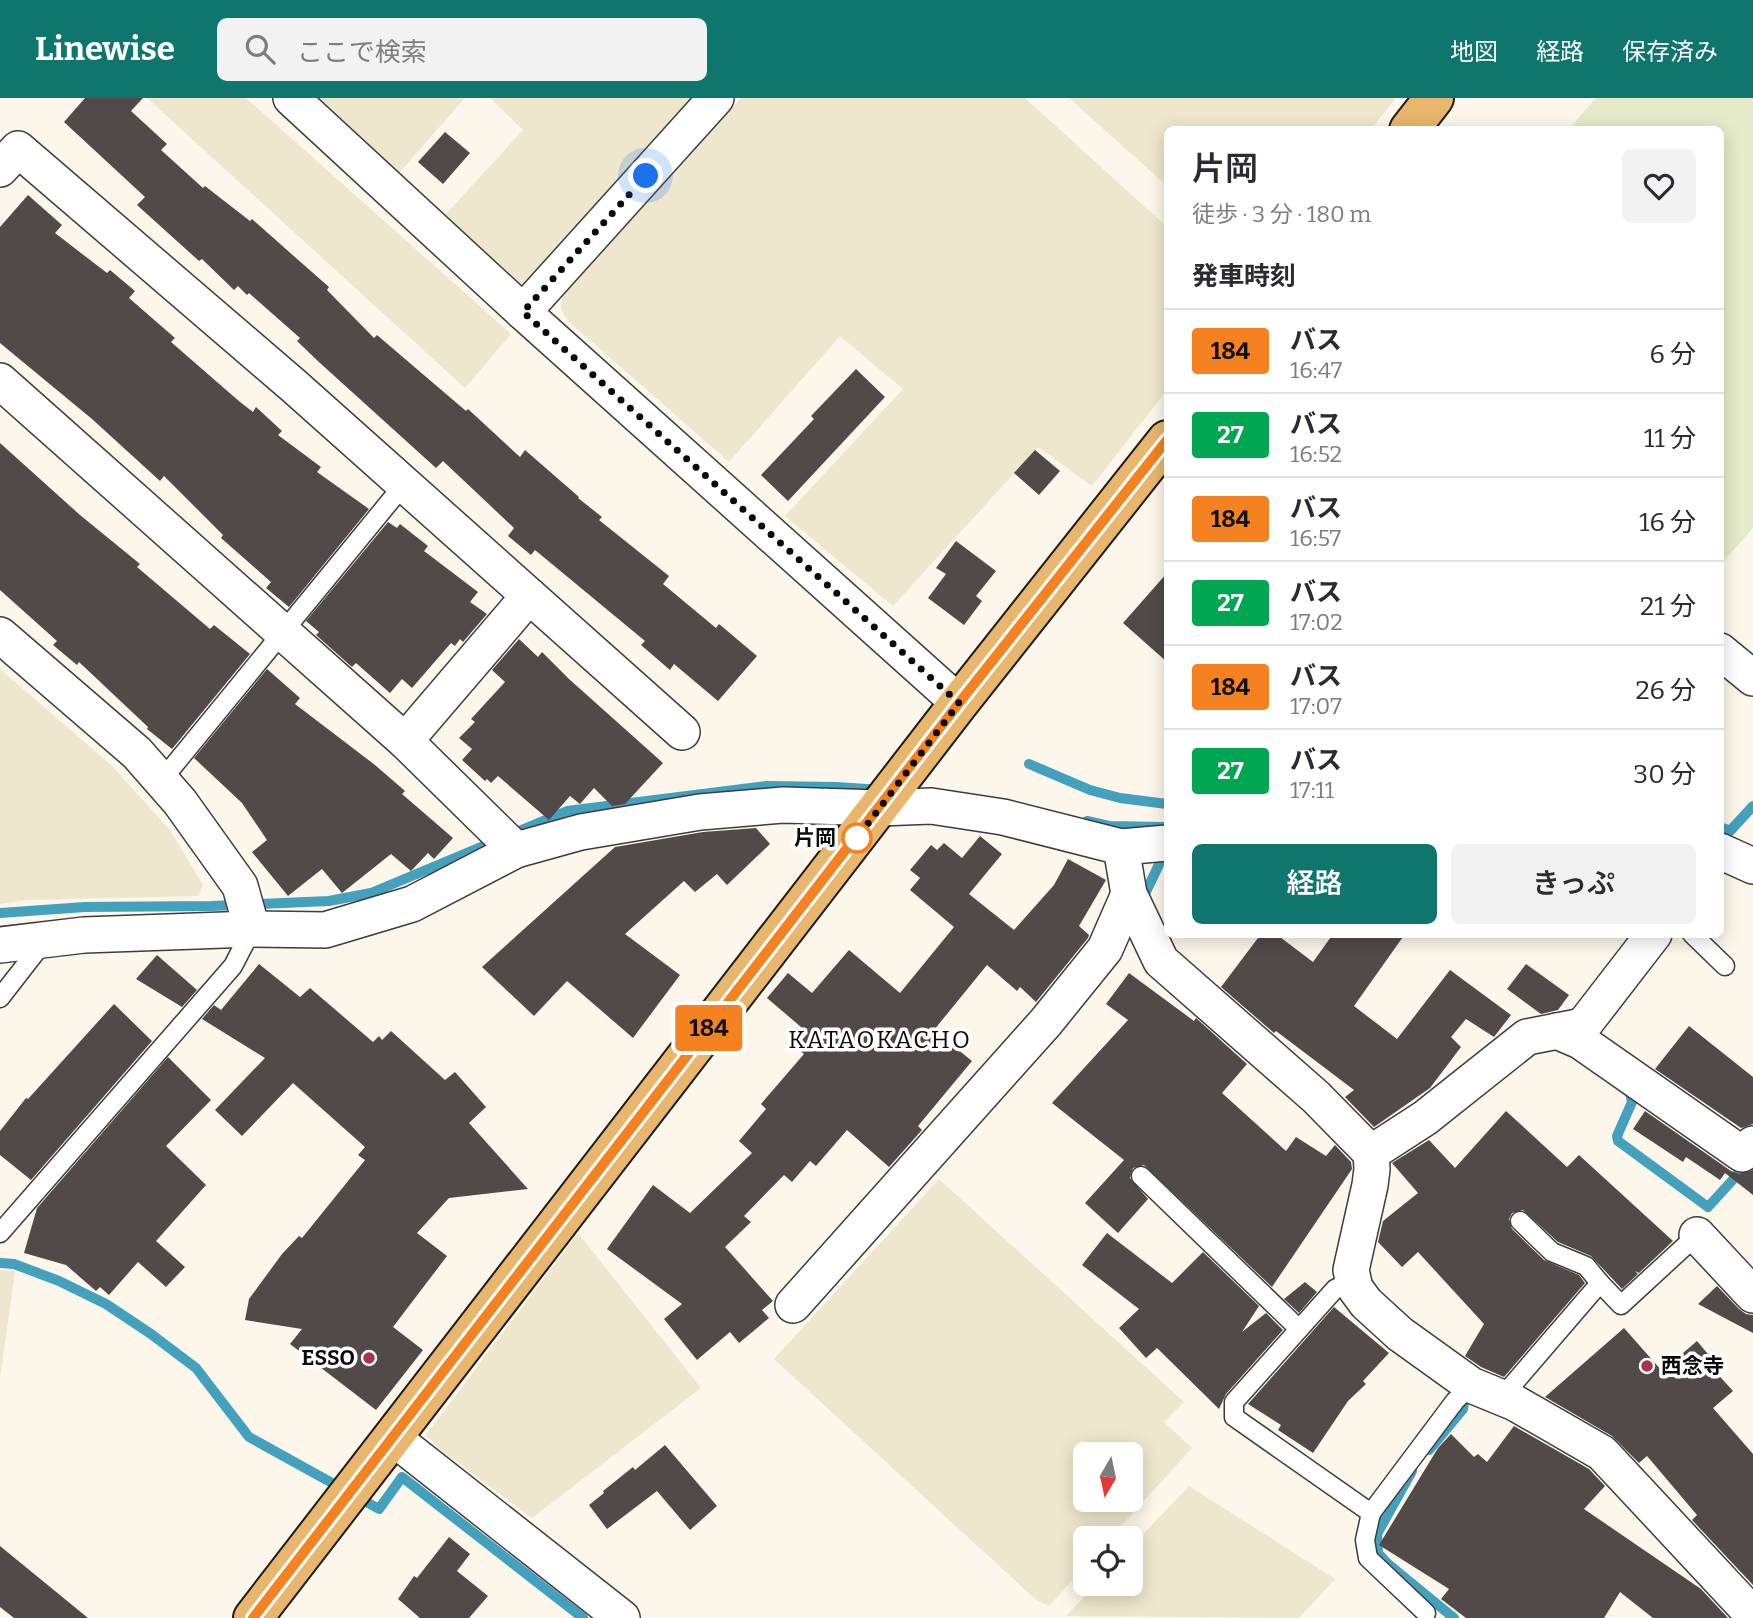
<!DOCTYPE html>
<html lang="ja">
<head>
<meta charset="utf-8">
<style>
	body { margin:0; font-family:Bitter,"Noto Sans JP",serif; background:#f2f2f3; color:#2b2b33; height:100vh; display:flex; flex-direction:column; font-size:26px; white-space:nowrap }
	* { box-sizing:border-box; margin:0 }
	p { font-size:23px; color:#7c7c81 }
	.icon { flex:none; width:38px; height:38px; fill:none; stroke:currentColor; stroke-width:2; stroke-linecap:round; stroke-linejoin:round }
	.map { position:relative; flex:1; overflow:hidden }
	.side { position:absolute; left:1164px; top:28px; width:560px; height:812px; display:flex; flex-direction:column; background:#fff; border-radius:10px; box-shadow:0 4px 18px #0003 }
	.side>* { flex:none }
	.badge { padding:0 14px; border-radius:5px; font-size:24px; line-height:46px }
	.needle { width:46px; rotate:189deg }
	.buttons { position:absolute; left:1073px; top:1344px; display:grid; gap:14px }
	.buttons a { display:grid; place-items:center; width:70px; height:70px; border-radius:10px; background:#fff; box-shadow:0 4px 18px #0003; font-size:35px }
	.you { position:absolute; width:35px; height:35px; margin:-18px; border:5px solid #fff; border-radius:50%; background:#1a73e8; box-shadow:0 0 0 10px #1a73e833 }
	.map>.badge { position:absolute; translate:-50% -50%; box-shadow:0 0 0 4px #fff }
	h2 { padding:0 28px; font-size:26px; line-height:63px }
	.round { display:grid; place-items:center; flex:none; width:74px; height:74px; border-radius:10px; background:#f2f2f3 }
	.head { display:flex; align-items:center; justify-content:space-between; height:119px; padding:0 28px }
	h1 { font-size:33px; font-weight:600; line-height:52px }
	.primary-button { display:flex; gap:14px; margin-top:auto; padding:14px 28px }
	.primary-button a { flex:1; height:80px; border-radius:10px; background:#0f766e; color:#fff; font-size:28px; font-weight:600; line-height:80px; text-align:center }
	.primary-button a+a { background:#f2f2f3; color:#2b2b33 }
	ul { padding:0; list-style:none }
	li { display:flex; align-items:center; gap:21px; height:84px; padding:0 28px; border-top:2px solid #e1e1e2 }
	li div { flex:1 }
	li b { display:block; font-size:26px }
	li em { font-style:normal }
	li .badge { min-width:77px; font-weight:700; text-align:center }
	header { display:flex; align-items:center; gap:42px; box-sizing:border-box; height:98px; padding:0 35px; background:#0f766e; color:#fff }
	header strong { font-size:33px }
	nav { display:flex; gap:38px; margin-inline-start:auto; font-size:24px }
	.search { width:490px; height:63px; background:#f2f2f3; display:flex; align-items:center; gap:18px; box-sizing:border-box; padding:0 24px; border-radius:10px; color:#7c7c81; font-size:26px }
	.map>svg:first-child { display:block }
</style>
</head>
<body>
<header>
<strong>Linewise</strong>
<div class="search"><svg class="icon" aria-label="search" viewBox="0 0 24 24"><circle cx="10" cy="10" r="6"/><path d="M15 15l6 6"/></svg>ここで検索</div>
<nav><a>地図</a><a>経路</a><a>保存済み</a></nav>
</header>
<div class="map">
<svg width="1753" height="1520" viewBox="0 0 1753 1520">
	<rect width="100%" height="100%" fill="#fdf6ea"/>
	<g fill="#efe7cd" fill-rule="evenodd">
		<polygon points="147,0 246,0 511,236 465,290"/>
		<polygon points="317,0 465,0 399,75"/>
		<polygon points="490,0 708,0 540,184 520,185 445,117 523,32"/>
		<polygon points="741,0 1025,0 1167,129 1167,292 1092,388 1038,349 893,508 785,418 903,291 840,238 729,364 567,222 561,211 563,195"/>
		<polygon points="1069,0 1396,0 1371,31 1167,32 1167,88"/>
		<polygon points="0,571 111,667 170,732 203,787 199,798 28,802 0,806"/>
		<path d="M 939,1081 L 1184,1304 L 1164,1324 L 1192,1350 L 1110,1440 L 1085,1440 L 1085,1468 L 1049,1508 L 1035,1501 L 774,1261 ZM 1085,1356 L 1130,1356 L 1130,1402 L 1085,1402 Z"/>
		<polygon points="578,1135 701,1290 532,1420 442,1353 426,1337"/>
		<polygon points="0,1172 15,1173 0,1281"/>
		<polygon points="1189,1388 1335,1481 1299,1520 1066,1518 1096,1486 1130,1486 1131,1449"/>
	</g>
	<polygon fill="#e5ebc8" points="1596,0 1753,0 1753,430 1720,467 1720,32 1569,31"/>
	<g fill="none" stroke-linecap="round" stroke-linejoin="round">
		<g stroke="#43a1bd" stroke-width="10">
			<polyline points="1029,666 1090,692 1120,700 1167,706"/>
			<polyline points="1087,723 1109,728 1165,729"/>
			<polyline points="1720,729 1730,733 1753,708"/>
			<polyline points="1141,804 1166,752"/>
			<polyline points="0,815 85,809 212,808 329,803 371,795 567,713 767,688 836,689 881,692"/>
			<polyline points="1623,990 1630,995 1632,1004 1617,1038 1618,1043 1708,1109 1749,1064"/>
			<polyline points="0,1165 14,1166 59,1183 106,1206 151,1236 196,1270 249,1339 379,1411 402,1379 583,1520"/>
			<polyline points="1429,1352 1463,1311 1464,1304 1457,1295"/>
			<polyline points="1412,1373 1377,1436 1378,1455 1387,1465 1454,1520"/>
		</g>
	</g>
	<g fill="#514a48">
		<polygon points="85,0 143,0 131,13 167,46 161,52 203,90 205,88 250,123 252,121 296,160 329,189 327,192 374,240 377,237 466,313 468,311 520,359 525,352 579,399 578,400 602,419 599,422 669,478 663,486 716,530 719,526 757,558 718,603 674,566 670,572 641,547 645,543 535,452 531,457 508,438 514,430 443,363 436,370 320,265 297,243 300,240 249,195 247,197 238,188 234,192 202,161 199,163 137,107 145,99 64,24"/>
		<polygon points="445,34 470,55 443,86 418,64"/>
		<polygon points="28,97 62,127 55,135 107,175 110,172 135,193 129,200 175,240 171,244 240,304 253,314 256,309 282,333 278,337 321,369 317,374 369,411 289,509 266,490 271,484 221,440 223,437 164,378 160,383 92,321 0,245 0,129"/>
		<polygon points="856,271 885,299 788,403 761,377 814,321 811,318"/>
		<polygon points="0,345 80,417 140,466 137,469 210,531 214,527 250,556 172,651 147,631 148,629 79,564 77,567 53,547 57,543 0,492"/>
		<polygon points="1035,352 1060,373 1039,397 1014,375"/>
		<polygon points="388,424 397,430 400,426 428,448 424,453 478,494 470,504 487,516 463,544 460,541 455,548 451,545 412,590 402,581 390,595 356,565 352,569 316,537 319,534 306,523"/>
		<polygon points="956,443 996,473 976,498 982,503 964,527 928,500 946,476 936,470"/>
		<polygon points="1167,475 1167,564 1123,525"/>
		<polygon points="519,541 538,559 542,554 569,581 663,665 625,706 612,708 594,690 580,706 570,698 549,722 498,678 491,685 487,681 485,683 462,662 472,651 459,640 475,624 471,621 505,584 492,572"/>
		<polygon points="267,571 300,600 295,606 375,667 405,693 402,696 453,740 434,761 428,755 411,773 391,756 342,795 322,771 288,798 252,754 267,742 242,705 194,660"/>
		<polygon points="756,730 770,746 727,787 717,776 695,794 684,783 625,836 680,877 633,940 567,883 534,918 482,869 615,749 703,734"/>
		<polygon points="980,738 1002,756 969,796 1014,832 1054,787 1068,761 1106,782 1079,828 1089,837 1088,840 1036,904 1020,889 1017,893 987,867 934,932 972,963 918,1028 922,1032 889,1069 847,1032 816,1068 810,1063 792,1084 784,1077 744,1118 751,1124 725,1149 773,1203 762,1212 769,1220 739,1245 730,1234 697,1262 664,1221 682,1206 607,1151 653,1087 690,1115 752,1055 739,1043 766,1011 761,1006 804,956 796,949 808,935 767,900 788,875 812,895 849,852 900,895 954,829 910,792 920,780 910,772 931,747 937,752 944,745 962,760"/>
		<polygon points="1261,836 1276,836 1313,864 1333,836 1405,836 1354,908 1397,941 1450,872 1511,917 1494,939 1466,921 1451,939 1461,949 1430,990 1374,1029 1345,999 1354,992 1276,933 1274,935 1221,889"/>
		<polygon points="157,857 197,892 182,909 136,881"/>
		<polygon points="259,866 300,899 310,890 373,944 379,938 382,942 391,933 445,982 455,974 486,1009 469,1025 528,1091 449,1100 417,1135 447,1158 393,1229 423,1252 376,1312 290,1246 302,1231 245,1222 249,1201 282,1156 299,1138 302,1140 365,1062 358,1057 365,1049 293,985 242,1038 215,1012 265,960 202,921 214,907 221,912"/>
		<polygon points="1526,866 1569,897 1558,912 1541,916 1507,891"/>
		<polygon points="1129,875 1194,923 1196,920 1247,966 1222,995 1286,1053 1296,1039 1326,1058 1335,1047 1351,1064 1352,1071 1272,1189 1144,1067 1133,1070 1130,1080 1148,1101 1118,1135 1085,1105 1124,1062 1052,1005 1128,922 1106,906"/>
		<polygon points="114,906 152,943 31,1082 0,1057 0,1033 26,1000 28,1001"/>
		<polygon points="1689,928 1753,979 1753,1026 1741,1030 1655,971"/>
		<polygon points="168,959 211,1002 166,1048 206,1087 156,1143 185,1169 166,1189 138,1164 109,1197 100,1189 96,1193 66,1167 24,1155 37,1110"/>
		<polygon points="1506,1013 1567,1069 1579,1057 1673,1143 1639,1175 1635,1173 1638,1176 1622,1191 1591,1158 1558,1144 1523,1112 1512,1115 1509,1121 1512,1131 1544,1162 1579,1177 1585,1185 1504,1279 1481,1269 1465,1258 1484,1226 1418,1154 1402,1169 1378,1144 1383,1123 1418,1095 1392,1065 1429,1042 1455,1070"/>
		<polygon points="1645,1013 1731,1073 1739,1076 1753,1072 1753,1097 1725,1075 1720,1082 1686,1059 1683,1064 1633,1031"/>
		<polygon points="1107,1135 1172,1185 1203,1154 1259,1208 1242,1234 1266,1215 1283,1232 1226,1296 1219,1311 1157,1250 1146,1260 1119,1230 1139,1211 1082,1167"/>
		<polygon points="1305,1184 1317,1194 1299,1215 1284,1201"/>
		<polygon points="1717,1188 1739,1211 1746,1216 1753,1217 1753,1235 1698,1206"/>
		<polygon points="1334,1209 1389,1255 1363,1283 1366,1286 1348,1303 1313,1355 1278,1332 1281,1327 1248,1306"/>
		<polygon points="1624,1230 1662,1273 1697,1243 1718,1268 1714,1272 1733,1293 1713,1310 1753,1356 1753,1487 1692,1422 1697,1417 1647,1358 1639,1365 1612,1338 1545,1299"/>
		<polygon points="1514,1328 1589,1371 1605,1388 1584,1411 1701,1491 1728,1520 1653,1520 1620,1494 1604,1520 1466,1520 1441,1501 1449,1491 1379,1447 1438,1350 1451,1336 1474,1359 1478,1356 1487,1364"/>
		<polygon points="665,1347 717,1408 690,1432 657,1393 607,1431 589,1407 604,1395 603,1393 633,1369 635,1372"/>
		<polygon points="449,1439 470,1456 457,1473 488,1498 469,1520 420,1520 398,1501 414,1478 417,1480"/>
		<polygon points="0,1448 88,1520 14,1520 0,1509"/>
	</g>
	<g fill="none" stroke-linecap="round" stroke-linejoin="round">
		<g stroke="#3d3d3d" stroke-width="21">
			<g id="lane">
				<polyline points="161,683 405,385"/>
				<polyline points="1692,836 1725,868"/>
				<polyline points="0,900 45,842"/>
				<polyline points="1141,1078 1299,1231"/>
				<polyline points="1520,1123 1552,1154 1586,1168 1600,1185"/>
				<polyline points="0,1135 233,868 252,831"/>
				<polyline points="1353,1182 1335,1191 1234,1304 1234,1319 1371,1415 1455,1303 1471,1287"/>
				<polyline points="1502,1299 1600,1185 1621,1207 1697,1137"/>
				<polyline points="1371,1415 1365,1442 1368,1460 1426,1515"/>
			</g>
		</g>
		<g stroke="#3d3d3d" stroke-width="38">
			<g id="street">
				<polyline points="291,0 523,214 959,605"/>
				<polyline points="0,71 18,51 294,288 682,634"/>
				<polyline points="523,214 716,0"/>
				<polyline points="0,283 405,643 516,752"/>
				<polyline points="0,537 137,655 180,704 240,788 252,831"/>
				<polyline points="1720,553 1753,580"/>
				<polyline points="405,643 529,498"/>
				<polyline points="1121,749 1129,796 1161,863 1316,999 1371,1055 1372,1071 1370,1087 1351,1172 1355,1190 1366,1205 1400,1236 1471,1287 1515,1305 1602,1355 1753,1517"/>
				<polyline points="1720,753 1753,768"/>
				<polyline points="0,847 84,837 252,831 325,832 412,806 516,752 581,734 700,714 783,707 880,710 931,708 1003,719 1121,749 1167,745"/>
				<polyline points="1557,933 1580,943 1742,1056 1753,1046"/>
				<polyline points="1371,1055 1425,1020 1527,939 1578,929 1586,924 1654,836"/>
				<polyline points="1697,1137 1753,1197"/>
				<polyline points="793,1207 1046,924 1105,851 1129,796"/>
				<polyline points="392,1339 622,1520"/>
			</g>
		</g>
		<g stroke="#1b1b1b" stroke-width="42">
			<g id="primary">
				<polyline points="1409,32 1434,0"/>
				<polyline points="253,1520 959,605 1167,342"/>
			</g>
		</g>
		<use href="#lane" stroke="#fff" stroke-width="18"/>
		<use href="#street" stroke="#fff" stroke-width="35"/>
		<use href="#primary" stroke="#e9b66d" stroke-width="38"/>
	</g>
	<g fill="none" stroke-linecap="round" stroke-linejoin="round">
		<g stroke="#fff" stroke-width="16">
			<polyline id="line" points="253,1520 959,605 1167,342"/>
		</g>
		<use href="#line" stroke="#f58220" stroke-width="10"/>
		<polyline stroke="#0a0a0a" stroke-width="7" stroke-dasharray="0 12.6" points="646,78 523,214 959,605 857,740"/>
	</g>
	<circle fill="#fff" stroke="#f58220" stroke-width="3.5" cx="857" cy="740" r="14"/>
	<g fill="#a9334d" stroke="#fff" stroke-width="2.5">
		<circle cx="369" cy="1260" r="7"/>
		<circle cx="1647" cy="1268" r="7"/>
	</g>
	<g text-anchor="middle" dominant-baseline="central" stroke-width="7" stroke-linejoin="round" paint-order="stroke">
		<g font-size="21" font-weight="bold" fill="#0a0a0a" stroke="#fff" text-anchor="end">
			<text x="836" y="740">片岡</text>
		</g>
		<g font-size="21" font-weight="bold" fill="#0a0a0a" stroke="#fff" text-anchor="end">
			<text x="355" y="1260">ESSO</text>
			<text x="1661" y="1268" text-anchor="start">西念寺</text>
		</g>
		<g font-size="24" letter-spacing="2" fill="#0a0a0a" stroke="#fff">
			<text x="880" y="942">KATAOKACHO</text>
		</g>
	</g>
</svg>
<div class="buttons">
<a><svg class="needle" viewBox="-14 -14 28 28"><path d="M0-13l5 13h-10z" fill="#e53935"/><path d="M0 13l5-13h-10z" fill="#7c7c81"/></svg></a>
<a><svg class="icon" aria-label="locate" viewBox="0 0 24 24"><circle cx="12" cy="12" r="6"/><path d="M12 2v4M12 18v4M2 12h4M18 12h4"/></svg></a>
</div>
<div class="you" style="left:646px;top:78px"></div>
<b class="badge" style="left:709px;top:930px;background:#f58220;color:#111">184</b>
<section class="side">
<div class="head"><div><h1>片岡</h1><p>徒歩 · 3 分 · 180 m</p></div><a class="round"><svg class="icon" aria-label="heart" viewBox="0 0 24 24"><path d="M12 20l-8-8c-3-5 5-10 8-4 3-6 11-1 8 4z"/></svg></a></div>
<h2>発車時刻</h2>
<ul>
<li><span class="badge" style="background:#f58220;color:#111">184</span><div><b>バス</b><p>16:47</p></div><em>6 分</em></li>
<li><span class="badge" style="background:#00a651;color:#fff">27</span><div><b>バス</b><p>16:52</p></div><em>11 分</em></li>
<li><span class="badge" style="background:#f58220;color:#111">184</span><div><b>バス</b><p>16:57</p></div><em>16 分</em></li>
<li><span class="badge" style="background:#00a651;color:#fff">27</span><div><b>バス</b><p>17:02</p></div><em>21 分</em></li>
<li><span class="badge" style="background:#f58220;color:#111">184</span><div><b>バス</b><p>17:07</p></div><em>26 分</em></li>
<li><span class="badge" style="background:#00a651;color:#fff">27</span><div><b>バス</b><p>17:11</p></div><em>30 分</em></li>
</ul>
<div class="primary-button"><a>経路</a><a>きっぷ</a></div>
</section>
</div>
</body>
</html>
